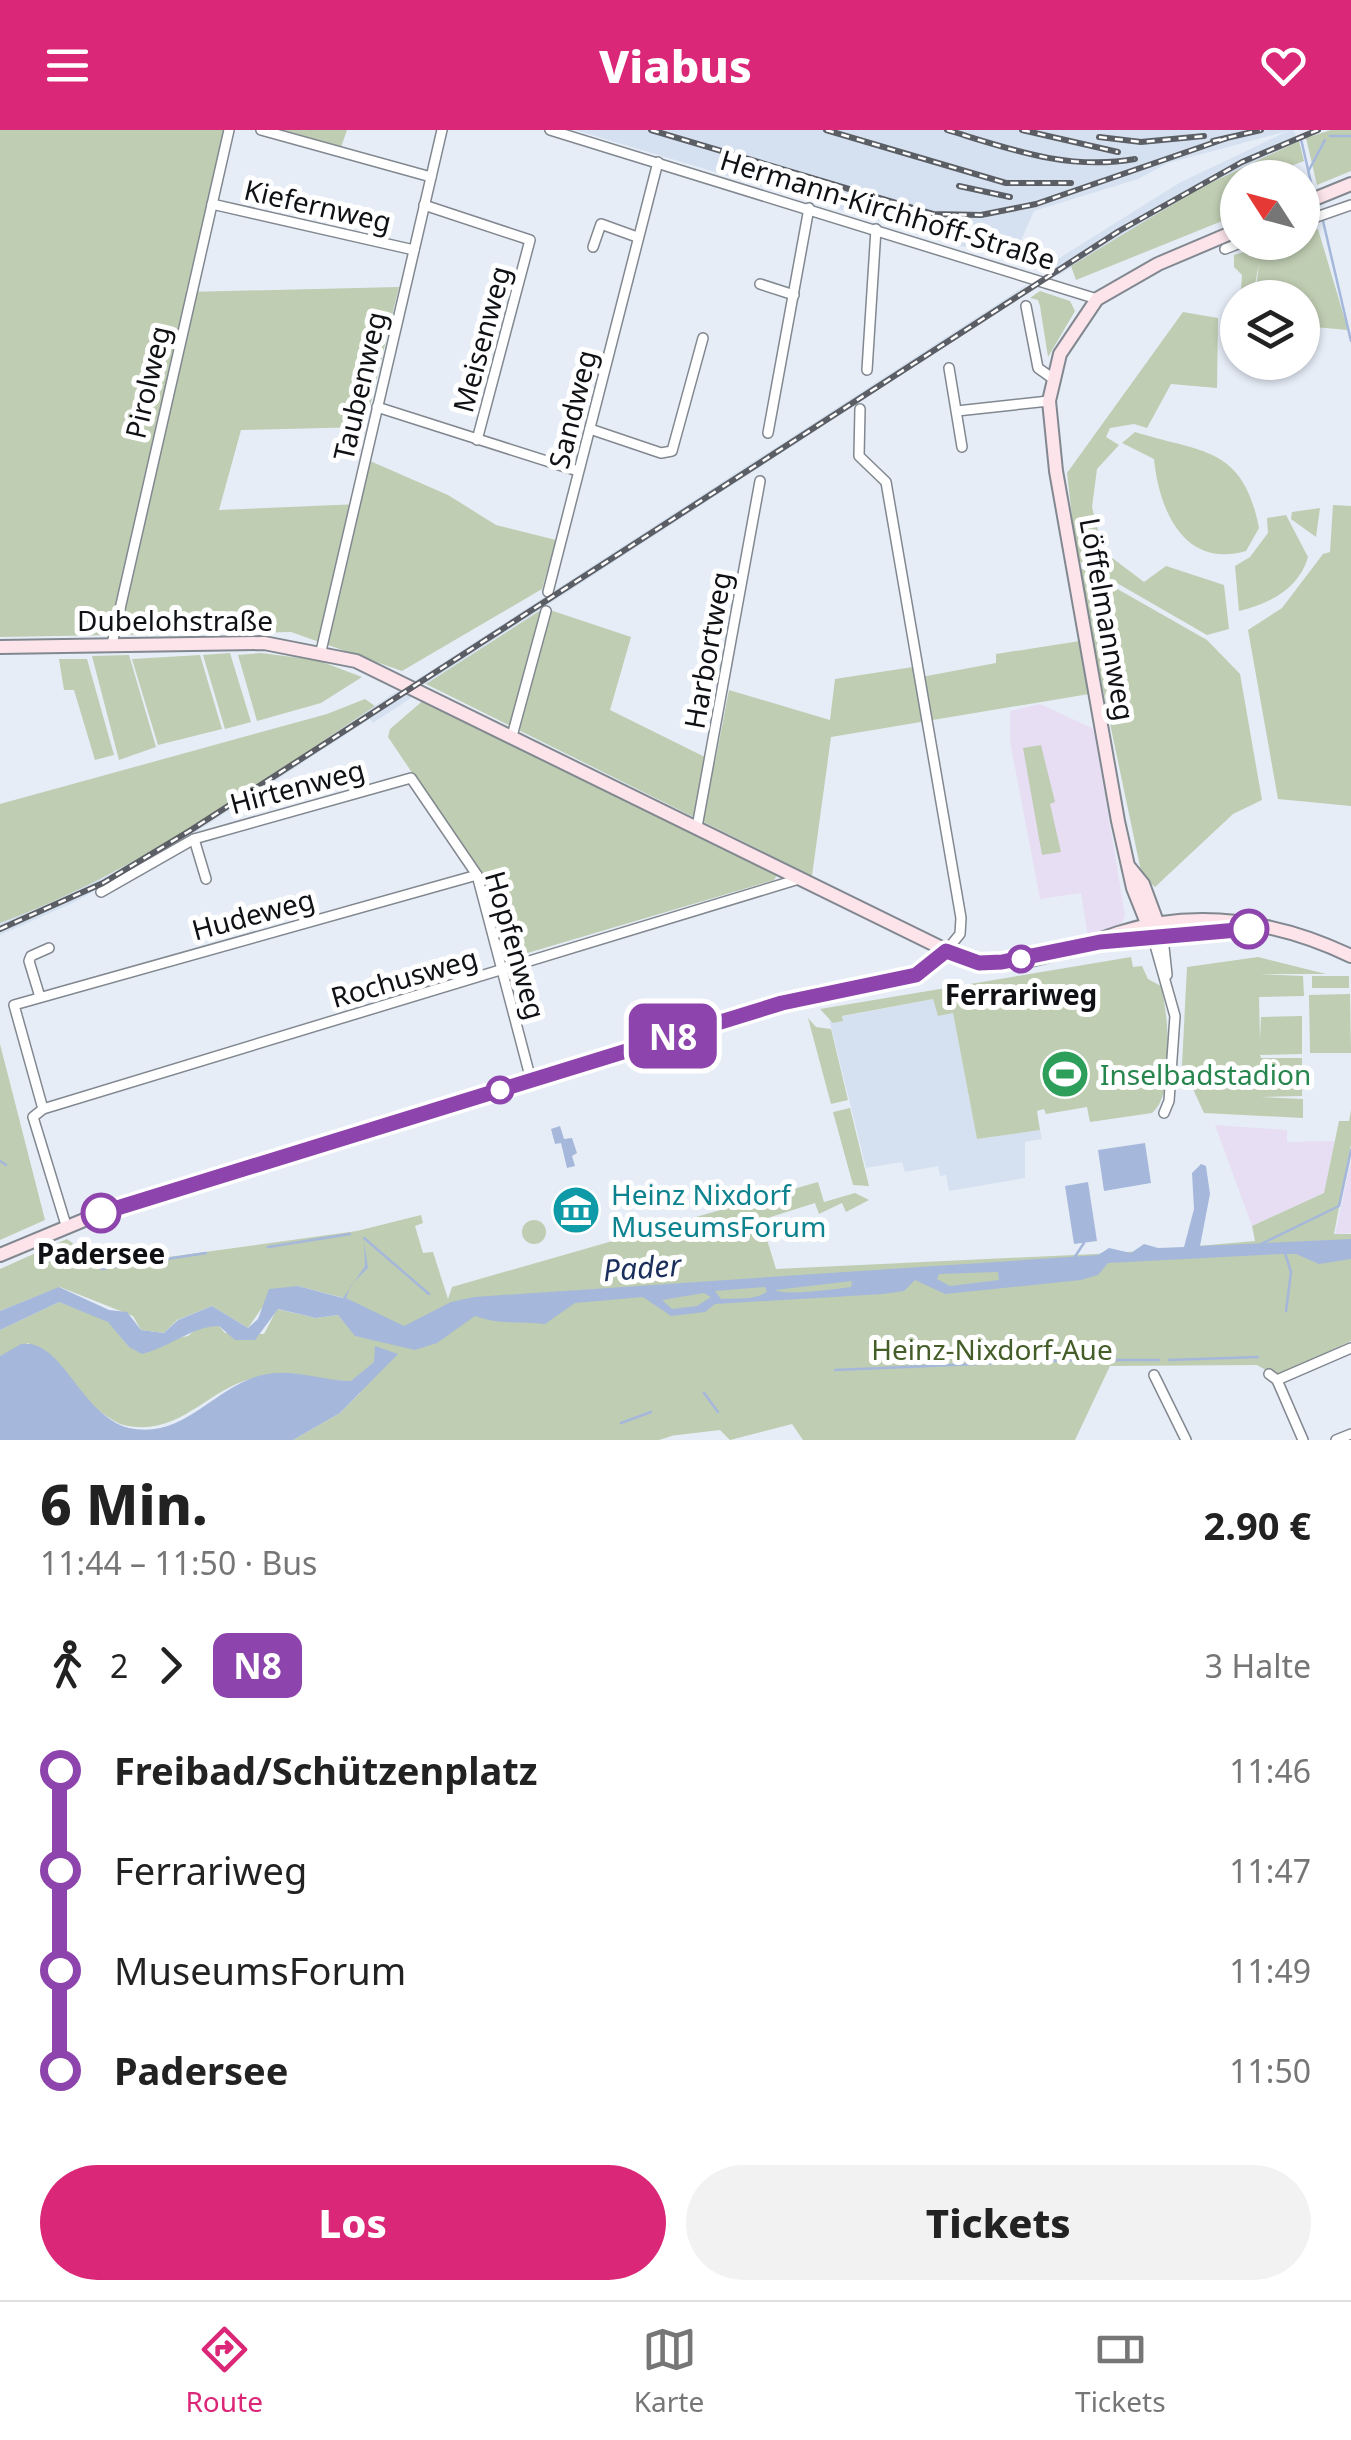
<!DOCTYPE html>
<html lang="de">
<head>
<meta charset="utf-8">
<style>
	body { margin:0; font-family:"Noto Sans",sans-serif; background:#f2f2f2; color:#222; height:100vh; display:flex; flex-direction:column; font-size:38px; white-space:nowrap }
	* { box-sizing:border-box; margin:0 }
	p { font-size:32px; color:#767676 }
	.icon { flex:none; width:55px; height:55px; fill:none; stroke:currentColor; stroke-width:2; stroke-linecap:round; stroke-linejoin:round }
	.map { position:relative; height:1310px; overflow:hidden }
	.details { display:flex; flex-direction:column; background:#fff; flex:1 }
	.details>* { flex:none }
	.badge { padding:0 20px; border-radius:15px; font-size:35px; line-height:65px }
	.needle { width:65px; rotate:306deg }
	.fabs { position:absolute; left:1220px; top:30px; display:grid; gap:20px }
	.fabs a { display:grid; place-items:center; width:100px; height:100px; border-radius:50%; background:#fff; box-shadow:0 2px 8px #0004; font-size:50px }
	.map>.badge { position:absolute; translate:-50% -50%; box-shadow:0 0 0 5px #fff }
	.legs { display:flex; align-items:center; gap:15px; height:110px; padding:0 40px; font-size:32px }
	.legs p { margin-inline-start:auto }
	.summary { display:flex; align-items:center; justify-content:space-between; height:170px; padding:0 40px }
	h1 { font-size:55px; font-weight:800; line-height:75px }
	.action { display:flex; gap:20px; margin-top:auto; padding:20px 40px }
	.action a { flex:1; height:115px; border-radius:60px; background:#db2777; color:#fff; font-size:40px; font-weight:800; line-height:115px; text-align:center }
	.action a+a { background:#f2f2f2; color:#222 }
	ul { padding:0 40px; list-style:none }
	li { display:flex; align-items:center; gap:35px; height:100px; font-size:38px }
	li i { display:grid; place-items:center; width:15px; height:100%; margin:0 12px; background:currentColor }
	li i::after { content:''; width:25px; height:25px; margin:-12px; border:8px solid; border-radius:50%; background:#fff }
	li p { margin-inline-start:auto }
	li:first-child i { background:linear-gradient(#0000 50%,currentColor 0) }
	li:last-child i { background:linear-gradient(currentColor 50%,#0000 0) }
	header { display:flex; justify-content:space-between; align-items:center; height:130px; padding:0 40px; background:#db2777; color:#fff; font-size:45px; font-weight:800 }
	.tabs { display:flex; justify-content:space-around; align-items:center; height:140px; border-top:2px solid #e0e0e0; background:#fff; font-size:28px; color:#767676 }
	.tabs a { display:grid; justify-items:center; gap:5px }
	.tabs .current { color:#db2777 }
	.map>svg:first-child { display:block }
</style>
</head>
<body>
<header><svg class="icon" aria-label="menu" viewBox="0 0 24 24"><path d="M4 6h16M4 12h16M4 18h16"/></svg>Viabus<svg class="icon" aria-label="heart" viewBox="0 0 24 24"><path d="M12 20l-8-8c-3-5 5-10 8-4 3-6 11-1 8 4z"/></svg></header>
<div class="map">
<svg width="1351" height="1310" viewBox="0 0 1351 1310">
	<rect width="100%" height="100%" fill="#e6edf7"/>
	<g fill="#d5e1f0">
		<polygon points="575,0 1293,0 1299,11 1198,59 1059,145 1042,139 1179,53 1288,1 1168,33 1138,49 1034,81 1012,131"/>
		<polygon points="1025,156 1034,159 426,554 416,550"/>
		<polygon points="399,560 414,566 373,593 370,589 179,713 75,772 0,805 0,793 111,744 168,711"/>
		<polygon points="933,869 938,885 953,883 977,1009 1040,1000 1042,1009 1025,1012 1025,1048 949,1061 946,1045 940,1046 938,1036 905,1042 902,1032 866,1038 829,889"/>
	</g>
	<g fill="#e7def3">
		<polygon points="1040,574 1094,599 1125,785 1122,793 1088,807 1081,763 1040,769 1010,611 1010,581"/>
		<polygon points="1215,995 1287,1000 1287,1012 1335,1011 1324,1063 1252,1096"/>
		<polygon points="1351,1029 1351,1103 1335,1104"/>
	</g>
	<g fill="#bfcdb2">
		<polygon points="0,0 225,0 186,162 399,157 365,297 241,300 219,380 360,374 370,331 448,365 496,395 556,410 542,459 402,541 291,502 0,507"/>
		<polygon points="276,0 347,0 340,20"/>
		<polygon points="1331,0 1351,0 1351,41 1317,55 1306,8"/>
		<polygon points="1299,11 1304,31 1291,36 1295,47 1238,48 1237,85 1076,150 1071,136 1198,59"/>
		<polygon points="1318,99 1348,200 1303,196 1302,168 1255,167 1259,133 1254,160 1241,159 1242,145 1234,137 1234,125 1261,117 1262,113 1302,112 1303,102"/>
		<polygon points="1040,161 1070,171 1075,181 1048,227 1040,176 1038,170 1030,168"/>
		<polygon points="1183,182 1218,188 1217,258 1171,254 1147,298 1134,294 1110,298 1106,307 1119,315 1097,339 1092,377 1103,421 1144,452 1166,436 1224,455 1229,499 1207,505 1077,430 1067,343"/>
		<path d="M 1135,302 C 1201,323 1243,315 1259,398 L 1246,421 C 1184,439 1159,380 1154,329 L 1122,313 Z"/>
		<polygon points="1333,375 1351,376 1351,676 1278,669 1248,500 1282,478 1323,424 1330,422"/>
		<polygon points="1320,378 1316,407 1291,389 1292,382"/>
		<path d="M 1286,385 L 1308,427 C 1299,459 1269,474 1239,481 L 1235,436 L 1250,427 L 1268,403 L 1267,388 Z"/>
		<polygon points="1077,436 1207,510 1240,544 1262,670 1233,684 1155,757 1142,746"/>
		<polygon points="544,478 631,507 610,580 715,632 729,560 830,590 835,549 913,537 916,548 996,533 996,524 1080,511 1089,564 831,607 812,746 426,554"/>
		<polygon points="230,523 251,592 225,599 203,525"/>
		<polygon points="261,523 317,530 362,547 321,573 257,591 238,525"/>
		<polygon points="129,525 156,617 119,630 92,526"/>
		<polygon points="200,525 222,599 158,615 132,529"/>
		<polygon points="59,529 87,529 114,625 95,630 74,560 64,560"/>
		<polygon points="426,568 779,742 774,750 504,830 481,745 388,607 390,599"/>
		<path d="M 365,569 L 375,576 C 254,657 137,743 0,793 L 0,674 L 327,584 Z"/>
		<polygon points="1041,615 1055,672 1050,674 1061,722 1042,725 1023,618"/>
		<path d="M 1131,827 L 1133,837 L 1142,836 L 1148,849 L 1161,856 C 1168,883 1176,965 1152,983 L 1090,992 L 1087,977 L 1046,984 L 1044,979 L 1037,981 L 1040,1000 L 977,1009 L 953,883 L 938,886 L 933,869 L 842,886 L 843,891 L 833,893 L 820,879 Z"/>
		<polygon points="1258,827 1326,844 1259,844 1303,846 1304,866 1259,867 1260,910 1261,887 1302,886 1302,924 1260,925 1261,928 1302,928 1302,966 1260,967 1303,969 1303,988 1204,983 1182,935 1187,837"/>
		<polygon points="1349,846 1349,858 1312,858 1312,846"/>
		<polygon points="1350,864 1351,923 1310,923 1309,865"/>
		<polygon points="808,888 816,897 831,899 848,970 831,974"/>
		<polygon points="0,914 45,1090 0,1110"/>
		<polygon points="850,978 869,1056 853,1055 833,982"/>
		<path d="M 1351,980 L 1351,1014 L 1334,1104 L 1351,1104 L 1351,1211 L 1276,1246 L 1257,1235 L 1110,1236 L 1075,1310 L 803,1310 L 792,1294 L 730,1310 L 720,1300 L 669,1306 L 697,1298 L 659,1310 L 293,1310 L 340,1283 L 360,1263 L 351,1251 C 319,1251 283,1242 251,1249 C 206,1260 177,1310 120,1294 C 83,1275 60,1239 28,1213 L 0,1226 L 0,1200 L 59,1172 L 108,1191 L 129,1217 L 188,1206 L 200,1196 L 219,1196 L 225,1203 L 264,1204 L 277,1179 L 316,1188 L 338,1185 L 356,1206 L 393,1214 L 394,1194 L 348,1169 L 298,1156 L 261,1179 L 248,1198 L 212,1176 L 177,1190 L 164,1203 L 141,1200 L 133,1186 L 60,1157 L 0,1181 L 0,1139 L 67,1109 L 103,1136 L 357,1101 L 421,1085 L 423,1093 L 415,1096 L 423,1123 L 433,1122 L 448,1169 L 452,1157 L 818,1052 L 824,1072 L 855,1063 L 869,1070 L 846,1082 L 842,1073 L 819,1084 L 815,1073 L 761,1090 L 776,1139 L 1116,1123 L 1255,1111 L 1252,1096 L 1324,1063 L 1339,991 L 1349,991 Z"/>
		<circle cx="534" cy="1102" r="12"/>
	</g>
	<g fill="#a5b8db" fill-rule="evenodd">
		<polygon points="560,996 564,1009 572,1008 577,1023 572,1026 575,1036 567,1038 561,1013 555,1014 551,999"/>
		<polygon points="1145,1013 1151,1053 1104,1061 1098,1020"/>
		<path d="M 1201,1034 L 1206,1036 L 1210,1064 L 1200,1116 L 1351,1109 L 1351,1129 L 1319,1134 L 1296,1124 L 1280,1124 L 1108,1133 L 1098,1145 L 1081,1150 L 945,1164 L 915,1150 L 904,1161 L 883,1164 L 715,1174 L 705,1182 L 671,1186 L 643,1167 L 575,1173 L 545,1194 C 521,1191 499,1195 475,1186 L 437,1213 L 415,1220 L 355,1206 L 338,1185 L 316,1188 L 278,1179 L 255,1210 L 235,1210 L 219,1196 C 193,1196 170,1217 142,1224 L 129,1217 L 108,1192 L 59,1172 L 0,1200 L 0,1181 L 59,1157 L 109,1180 L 127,1182 L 141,1200 L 164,1203 L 178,1190 L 212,1176 L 248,1198 L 258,1189 L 269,1159 L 298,1156 L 343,1168 L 365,1136 L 364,1111 L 368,1138 L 351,1155 L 346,1168 L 404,1196 L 451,1172 L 474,1167 L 1098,1125 L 1109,1118 L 1131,1123 L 1144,1114 L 1158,1118 L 1184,1117 L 1194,1079 L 1192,1043 ZM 998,1142 L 999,1150 L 950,1156 L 937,1149 L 939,1144 ZM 852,1151 L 851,1157 C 836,1159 784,1166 775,1160 ZM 765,1157 L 767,1162 C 754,1170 736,1168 721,1169 L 715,1161 ZM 704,1163 L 711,1167 L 697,1176 L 672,1179 L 662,1170 Z"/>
		<polygon points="1088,1052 1097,1111 1074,1114 1065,1056"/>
		<path d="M 21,1214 C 63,1208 79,1284 129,1298 C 187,1310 215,1253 267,1244 C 294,1239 324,1251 351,1251 L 374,1232 L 375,1216 L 398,1224 L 340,1283 L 293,1310 L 0,1310 L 0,1226 Z"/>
	</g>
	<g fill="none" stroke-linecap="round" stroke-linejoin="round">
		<g stroke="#a5b8db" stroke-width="2.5">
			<polyline points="1330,6 1351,6"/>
			<polyline points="1301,9 1312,57"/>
			<polyline points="1309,40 1325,10"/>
			<polyline points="1323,91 1351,211"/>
			<polyline points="0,1031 6,1035"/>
			<polyline points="364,1108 429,1164"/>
			<polyline points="1261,1114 1339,1076 1351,1020"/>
			<polyline points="268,1117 350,1104"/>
			<polyline points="1285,1123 1291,1142 1286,1181"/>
			<polyline points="1074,1128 1084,1113"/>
			<polyline points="101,1139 206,1123"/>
			<polyline points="1169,1230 1258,1227"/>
			<polyline points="1084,1234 1087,1230 1159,1230"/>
			<polyline points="835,1240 1074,1230"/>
			<polyline points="704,1263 718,1282"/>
			<polyline points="621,1293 651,1282"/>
		</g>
		<g stroke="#828890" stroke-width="12">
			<g id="street">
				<polyline points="261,0 431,47"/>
				<polyline points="550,0 1097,169"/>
				<polyline points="212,74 414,120"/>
				<polyline points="424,75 530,110 477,310"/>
				<polyline points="1302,92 1351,75"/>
				<polyline points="593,117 601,94 637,107"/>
				<polyline points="1225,119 1243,112"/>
				<polyline points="760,154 794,165"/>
				<polyline points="1026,176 1038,238 1052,248"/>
				<polyline points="949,238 962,317"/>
				<polyline points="867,240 876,99"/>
				<polyline points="377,277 578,341"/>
				<polyline points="860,279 859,326 886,352 961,788 960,804 946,821"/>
				<polyline points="957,281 1049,271"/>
				<polyline points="590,299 661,323 672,321 703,208"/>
				<polyline points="768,303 809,78"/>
				<polyline points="548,462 658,32"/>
				<polyline points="112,514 229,0"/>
				<polyline points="321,521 442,0"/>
				<polyline points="512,606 546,481"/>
				<polyline points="697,697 760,351"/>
				<polyline points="194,709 206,749"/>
				<polyline points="101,762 194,709 411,648 477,745 531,950"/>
				<polyline points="1153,808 1175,886 1169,971 1164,983"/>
				<polyline points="1163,808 1167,845"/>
				<polyline points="40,867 29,831 31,826 49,818"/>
				<polyline points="43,979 14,875 477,745"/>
				<polyline points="66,1095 33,987 43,979 799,749"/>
				<polyline points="1269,1244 1277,1250 1303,1310"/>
				<polyline points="1154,1245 1186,1310"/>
				<polyline points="1277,1250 1351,1218"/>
				<polyline points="1336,1310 1351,1304"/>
			</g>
		</g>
		<g stroke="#828890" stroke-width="16">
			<g id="secondary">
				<polyline points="1302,74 1351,54"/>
				<path d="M 0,517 L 264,513 L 356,531 L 968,831 C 1017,842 1073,818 1118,803 C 1197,778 1278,791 1351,826"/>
				<polyline points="1130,738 1143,754 1160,800"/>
				<polyline points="1153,808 1133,758 1118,691 1056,341 1049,271 1060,224 1097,169 1158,134 1238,100"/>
				<polyline points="1101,812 1225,799"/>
				<polyline points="0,1125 101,1083 751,882 821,862 916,845 946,821"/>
			</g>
		</g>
		<use href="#street" stroke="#fff" stroke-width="9"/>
		<use href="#secondary" stroke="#fce4ea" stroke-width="12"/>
		<g stroke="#5b5f65" stroke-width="6">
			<g id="rail">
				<polyline points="651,0 933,84 981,85 1036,74 1227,8"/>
				<polyline points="826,0 1006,53 1071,53"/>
				<path d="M 947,0 C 1010,19 1068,41 1135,29"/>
				<polyline points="1022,0 1118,22"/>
				<polyline points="1099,7 1141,12 1204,6"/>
				<polyline points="1213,11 1261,0"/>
				<polyline points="959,56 1010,67"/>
				<polyline points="0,799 103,753 191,700 1119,101 1242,32 1318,0"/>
			</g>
		</g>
		<use href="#rail" stroke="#fff" stroke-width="2.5" stroke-dasharray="8" stroke-linecap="butt"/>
	</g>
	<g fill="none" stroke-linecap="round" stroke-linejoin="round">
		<g stroke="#fff" stroke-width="22">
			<polyline id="line-1" points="101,1083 782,873 916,845 946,821 979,833 1002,832 1100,812 1249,799"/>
		</g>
		<use href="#line-1" stroke="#8e44ad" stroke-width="15"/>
	</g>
	<defs>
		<g id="stadium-disc" transform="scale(2.5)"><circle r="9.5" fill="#2e9e5b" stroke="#fff"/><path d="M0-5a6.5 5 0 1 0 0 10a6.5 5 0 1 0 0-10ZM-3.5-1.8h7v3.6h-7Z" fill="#fff"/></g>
		<g id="museum-disc" transform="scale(2.5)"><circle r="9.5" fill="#0f9aa8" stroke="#fff"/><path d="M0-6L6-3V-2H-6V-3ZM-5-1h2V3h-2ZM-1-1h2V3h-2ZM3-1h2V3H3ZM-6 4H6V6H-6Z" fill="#fff"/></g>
	</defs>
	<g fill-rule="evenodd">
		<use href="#stadium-disc" x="1065" y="944"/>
		<use href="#museum-disc" x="576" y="1080"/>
	</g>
	<g fill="#fff" stroke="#8e44ad" stroke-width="5">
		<circle cx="1249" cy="799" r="18"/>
		<circle cx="1021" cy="829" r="12"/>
		<circle cx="500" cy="960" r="12"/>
		<circle cx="101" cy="1083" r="18"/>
	</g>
	<g text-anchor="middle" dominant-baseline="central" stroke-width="10" stroke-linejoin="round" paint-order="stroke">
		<g font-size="28" fill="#0f1115" stroke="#fff">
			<text transform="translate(318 75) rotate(13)">Kiefernweg</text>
			<text transform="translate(888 79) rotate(17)">Hermann-Kirchhoff-Straße</text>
			<text transform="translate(481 209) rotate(-75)">Meisenweg</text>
			<text transform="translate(147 252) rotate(-77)">Pirolweg</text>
			<text transform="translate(359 256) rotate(-77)">Taubenweg</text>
			<text transform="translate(572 279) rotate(-76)">Sandweg</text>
			<text transform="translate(1108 489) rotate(80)">Löffelmannweg</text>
			<text x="175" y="490">Dubelohstraße</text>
			<text transform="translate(707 520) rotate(-80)">Harbortweg</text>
			<text transform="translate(297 656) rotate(-15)">Hirtenweg</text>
			<text transform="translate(253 784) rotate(-15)">Hudeweg</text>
			<text transform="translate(516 815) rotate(74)">Hopfenweg</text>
			<text transform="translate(404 847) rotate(-16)">Rochusweg</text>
		</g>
		<g font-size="28" font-weight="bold" fill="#0f1115" stroke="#fff">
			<text x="1021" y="864">Ferrariweg</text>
			<text x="101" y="1123">Padersee</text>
		</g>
		<g font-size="28" fill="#27864d" stroke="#fff" text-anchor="start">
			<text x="1100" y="944">Inselbadstadion</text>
		</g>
		<g font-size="28" fill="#0d838f" stroke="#fff" text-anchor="start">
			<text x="611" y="1064">Heinz Nixdorf<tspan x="611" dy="32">MuseumsForum</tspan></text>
		</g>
		<g font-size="28" fill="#455e29" stroke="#fff">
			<text x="992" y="1219">Heinz-Nixdorf-Aue</text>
		</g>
		<g font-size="30" font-style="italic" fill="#1a2f5c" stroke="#fff">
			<text transform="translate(642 1137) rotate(-4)">Pader</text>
		</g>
	</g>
</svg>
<div class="fabs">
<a><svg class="needle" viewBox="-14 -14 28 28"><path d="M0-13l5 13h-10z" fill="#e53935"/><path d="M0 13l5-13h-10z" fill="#767676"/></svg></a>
<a><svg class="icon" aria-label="layers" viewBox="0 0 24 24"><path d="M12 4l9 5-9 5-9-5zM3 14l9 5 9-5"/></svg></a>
</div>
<b class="badge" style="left:673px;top:906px;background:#8e44ad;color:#fff">N8</b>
</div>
<section class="details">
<div class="summary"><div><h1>6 Min.</h1><p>11:44 – 11:50 · Bus</p></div><b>2.90 €</b></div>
<div class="legs"><svg class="icon" aria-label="walk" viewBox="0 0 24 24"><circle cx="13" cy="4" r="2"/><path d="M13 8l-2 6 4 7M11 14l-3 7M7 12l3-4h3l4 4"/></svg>2<svg class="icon" aria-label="forward" viewBox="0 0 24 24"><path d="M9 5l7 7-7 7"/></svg><b class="badge" style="background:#8e44ad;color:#fff">N8</b><p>3 Halte</p></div>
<ul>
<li><i style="color:#8e44ad"></i><b>Freibad/Schützenplatz</b><p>11:46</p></li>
<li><i style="color:#8e44ad"></i><span>Ferrariweg</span><p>11:47</p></li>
<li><i style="color:#8e44ad"></i><span>MuseumsForum</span><p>11:49</p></li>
<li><i style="color:#8e44ad"></i><b>Padersee</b><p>11:50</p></li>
</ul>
<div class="action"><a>Los</a><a>Tickets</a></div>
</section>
<nav class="tabs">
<a class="current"><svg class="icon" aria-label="directions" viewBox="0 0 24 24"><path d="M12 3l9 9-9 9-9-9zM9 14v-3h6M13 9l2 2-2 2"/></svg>Route</a>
<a><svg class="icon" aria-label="map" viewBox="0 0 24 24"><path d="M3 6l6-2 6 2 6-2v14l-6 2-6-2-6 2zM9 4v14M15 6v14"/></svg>Karte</a>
<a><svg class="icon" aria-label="tickets" viewBox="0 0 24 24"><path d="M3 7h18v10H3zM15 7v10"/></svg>Tickets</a>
</nav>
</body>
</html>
